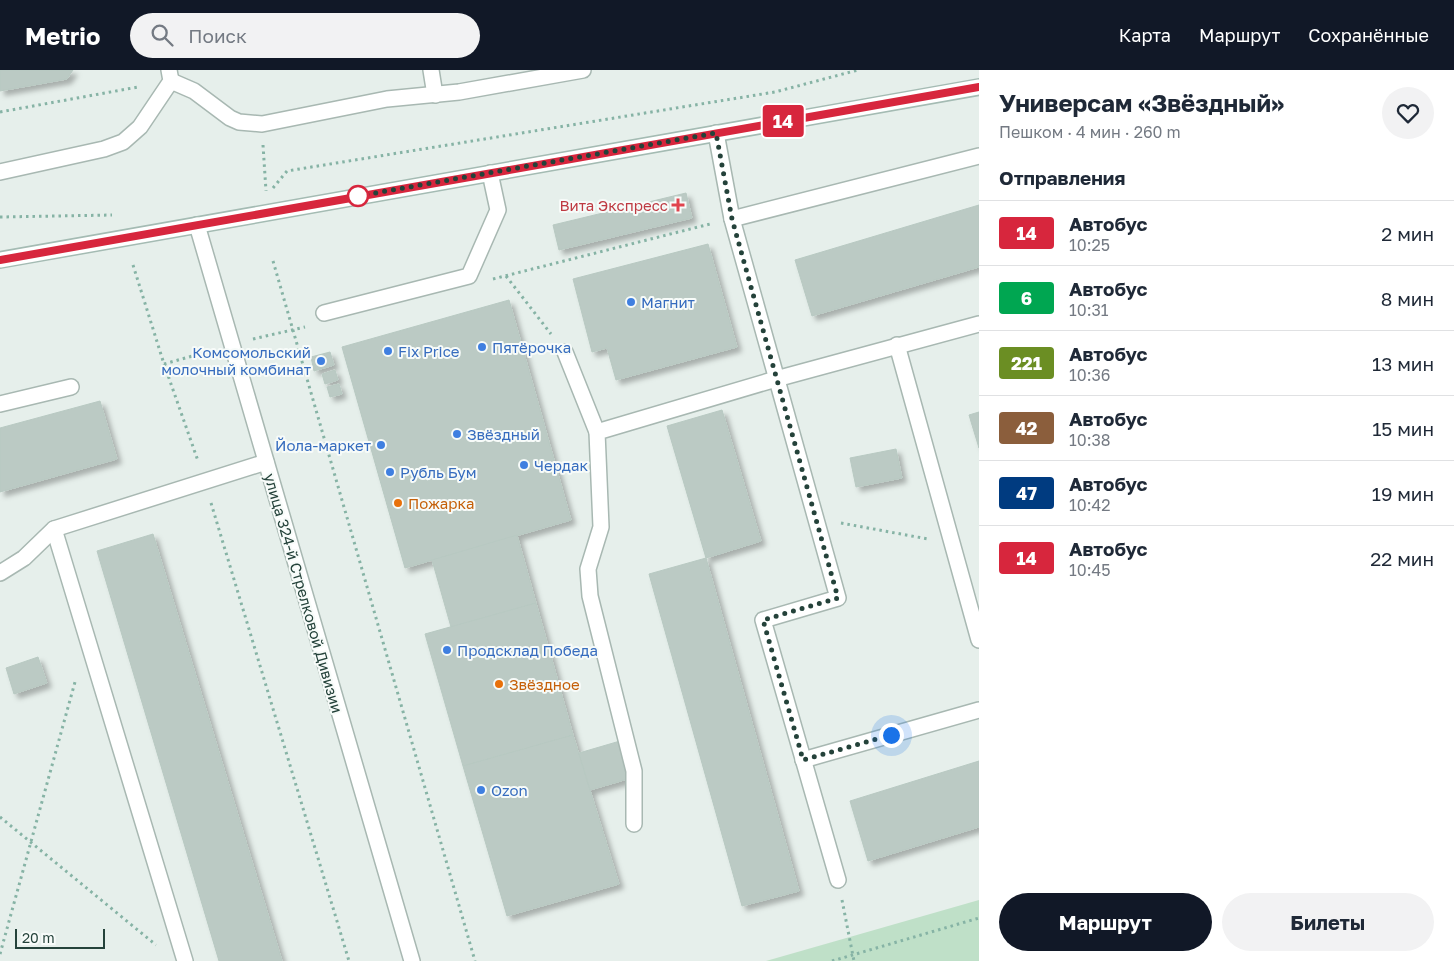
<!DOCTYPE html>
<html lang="ru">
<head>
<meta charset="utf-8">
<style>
	body { margin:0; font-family:"Golos Text",sans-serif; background:#f2f2f3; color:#1f2937; height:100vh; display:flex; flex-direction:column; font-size:19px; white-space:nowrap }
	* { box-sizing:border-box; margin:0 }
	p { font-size:16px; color:#747a83 }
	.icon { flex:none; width:28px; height:28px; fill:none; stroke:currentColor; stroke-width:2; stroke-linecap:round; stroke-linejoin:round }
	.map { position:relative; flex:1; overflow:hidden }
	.panel { display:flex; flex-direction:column; background:#fff; width:475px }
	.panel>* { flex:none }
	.badge { padding:0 10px; border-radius:4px; font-size:18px; line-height:32px }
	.scale { position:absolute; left:15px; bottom:12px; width:90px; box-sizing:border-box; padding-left:5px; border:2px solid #24423a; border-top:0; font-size:14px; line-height:18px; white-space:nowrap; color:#24423a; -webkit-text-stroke:4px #f7fbf9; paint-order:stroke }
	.you { position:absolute; width:25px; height:25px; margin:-12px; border:4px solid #fff; border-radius:50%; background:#1a73e8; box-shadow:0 0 0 8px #1a73e833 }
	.map>.badge { position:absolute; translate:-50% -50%; box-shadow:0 0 0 2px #fff }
	h2 { padding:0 20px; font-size:19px; line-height:45px }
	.round { display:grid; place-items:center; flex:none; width:52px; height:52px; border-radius:26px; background:#f2f2f3 }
	.headline { display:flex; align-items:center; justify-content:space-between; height:85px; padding:0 20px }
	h1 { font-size:24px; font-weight:700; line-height:38px }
	.cta { display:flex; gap:10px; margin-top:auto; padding:10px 20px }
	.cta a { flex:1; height:58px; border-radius:30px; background:#111827; color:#fff; font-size:20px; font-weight:700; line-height:58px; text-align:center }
	.cta a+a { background:#f2f2f3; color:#1f2937 }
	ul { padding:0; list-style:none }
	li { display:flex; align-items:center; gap:15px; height:65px; padding:0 20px; border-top:1px solid #e0e1e3 }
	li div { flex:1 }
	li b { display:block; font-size:19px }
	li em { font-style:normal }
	li .badge { min-width:55px; font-weight:700; text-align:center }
	header { display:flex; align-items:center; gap:30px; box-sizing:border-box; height:70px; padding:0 25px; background:#111827; color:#fff }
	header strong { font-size:24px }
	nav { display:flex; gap:28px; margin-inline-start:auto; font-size:18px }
	.search { width:350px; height:45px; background:#f2f2f3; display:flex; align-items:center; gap:12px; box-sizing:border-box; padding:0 18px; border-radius:28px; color:#747a83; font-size:19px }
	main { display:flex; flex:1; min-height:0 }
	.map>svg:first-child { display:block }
</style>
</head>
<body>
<header>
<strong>Metrio</strong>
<div class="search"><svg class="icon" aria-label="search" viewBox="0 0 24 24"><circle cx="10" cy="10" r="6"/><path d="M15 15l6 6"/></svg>Поиск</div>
<nav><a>Карта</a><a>Маршрут</a><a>Сохранённые</a></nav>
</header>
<main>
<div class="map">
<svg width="979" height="891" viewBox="0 0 979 891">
	<defs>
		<filter id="shadow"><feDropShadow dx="4.5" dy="4.5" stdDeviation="2.5" flood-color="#0004"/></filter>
	</defs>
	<rect width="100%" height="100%" fill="#e6efeb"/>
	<polygon fill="#bfe0c8" points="979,830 979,891 766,891"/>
	<g fill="#bbcac4" stroke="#b8c9c2" filter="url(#shadow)">
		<polygon points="0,0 73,0 67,9 0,21"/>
		<polygon points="686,123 692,148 559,180 553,155"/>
		<polygon points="979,135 979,197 812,246 795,190"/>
		<polygon points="708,174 737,277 616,310 607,278 592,282 573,209"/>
		<polygon points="509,230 571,450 405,498 342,277"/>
		<polygon points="330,282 334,295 314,301 311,287"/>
		<polygon points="335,300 338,310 325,314 322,304"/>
		<polygon points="339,314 342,324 330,327 327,317"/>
		<polygon points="100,331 117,389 0,422 0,358"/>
		<polygon points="722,340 761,471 706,488 667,356"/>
		<polygon points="979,342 979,378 969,345"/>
		<polygon points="896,379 902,408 856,417 850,388"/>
		<polygon points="153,464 282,891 219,891 97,481"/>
		<polygon points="517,465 536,533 451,557 432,490"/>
		<polygon points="706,488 799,821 742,836 649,504"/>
		<polygon points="536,533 573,665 463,696 425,564"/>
		<polygon points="38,587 47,613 14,624 6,598"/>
		<polygon points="573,665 619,814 507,846 463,696"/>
		<polygon points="620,671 631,708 590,720 579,683"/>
		<polygon points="979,691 979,757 868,791 850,731"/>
	</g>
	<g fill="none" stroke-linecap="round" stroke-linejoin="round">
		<g stroke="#a8b8b2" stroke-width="18">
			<g id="lane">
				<polyline points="431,0 435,25"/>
				<polyline points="171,11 194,21 230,48 239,52 262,54 387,29 459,22 583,0"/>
				<polyline points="716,63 732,149 838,528 763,550 838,810"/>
				<polyline points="0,102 104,79 123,72 140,57 171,11 169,0"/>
				<polyline points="732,149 979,86"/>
				<polyline points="324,243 469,206 498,140 490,103"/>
				<polyline points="897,275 979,570"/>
				<polyline points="565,282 597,362"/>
				<polyline points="0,334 71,317"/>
				<polyline points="54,459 185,891"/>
				<polyline points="0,503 24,488 54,459 266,392"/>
				<polyline points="803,690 979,640"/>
				<polyline points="634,754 634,701 590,526 588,499 601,457 597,362 776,309 979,254"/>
			</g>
		</g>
		<g stroke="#a8b8b2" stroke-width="18">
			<polyline id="street" points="197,155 412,891"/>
		</g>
		<g stroke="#a4bbb3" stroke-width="18">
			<polyline id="secondary" points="0,190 979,17"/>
		</g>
		<g stroke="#86b3a5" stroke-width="3" stroke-dasharray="2.5 4" stroke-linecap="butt">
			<polyline points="0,42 138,17"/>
			<polyline points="263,75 266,121"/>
			<polyline points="273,118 287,101 775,22 858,0"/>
			<polyline points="0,147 112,145"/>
			<polyline points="273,191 475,891"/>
			<polyline points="133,195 164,294 198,391"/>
			<polyline points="506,206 551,264"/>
			<polyline points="493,209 710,154"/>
			<polyline points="253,269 305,257"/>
			<polyline points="164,294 196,285"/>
			<polyline points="211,433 349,891"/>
			<polyline points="841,453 928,469"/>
			<polyline points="0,747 156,875"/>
			<polyline points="842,830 854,891"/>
			<polyline points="0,884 75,612"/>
			<polyline points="832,891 979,848"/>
		</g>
		<use href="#lane" stroke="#fff" stroke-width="15"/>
		<use href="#street" stroke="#fff" stroke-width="15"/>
		<use href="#secondary" stroke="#fff" stroke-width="15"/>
	</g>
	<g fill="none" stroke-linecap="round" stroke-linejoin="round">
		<g stroke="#fff" stroke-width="11">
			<polyline id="line" points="0,190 979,17"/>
		</g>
		<use href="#line" stroke="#d7263d" stroke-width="8"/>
		<polyline stroke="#24423a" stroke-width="5" stroke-dasharray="0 9" points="358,126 716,63 732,149 838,528 763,550 798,672 803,690 891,665"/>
	</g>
	<circle fill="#fff" stroke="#d7263d" stroke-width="2.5" cx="358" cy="126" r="10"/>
	<path fill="#e0444e" stroke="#f7fbf9" stroke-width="2" d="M675.5 127.5h5v5h5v5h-5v5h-5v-5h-5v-5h5z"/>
	<g fill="#3f7fe0" stroke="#f7fbf9" stroke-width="2">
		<circle cx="631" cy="232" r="5"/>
		<circle cx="482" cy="277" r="5"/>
		<circle cx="388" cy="281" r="5"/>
		<circle cx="321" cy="291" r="5"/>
		<circle cx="457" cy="364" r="5"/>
		<circle cx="381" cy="375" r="5"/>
		<circle cx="524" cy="395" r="5"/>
		<circle cx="390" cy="402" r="5"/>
		<circle cx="447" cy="580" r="5"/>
		<circle cx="481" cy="720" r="5"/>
	</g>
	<g fill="#e8710a" stroke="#f7fbf9" stroke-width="2">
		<circle cx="398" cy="433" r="5"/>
		<circle cx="499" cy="614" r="5"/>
	</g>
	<g text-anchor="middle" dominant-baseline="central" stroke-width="4" stroke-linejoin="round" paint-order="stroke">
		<g font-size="15" fill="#be3a42" stroke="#f7fbf9" text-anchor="end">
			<text x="668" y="135">Вита Экспресс</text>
		</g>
		<g font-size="15" fill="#366cbe" stroke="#f7fbf9" text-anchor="start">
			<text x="641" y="232">Магнит</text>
			<text x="492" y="277">Пятёрочка</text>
			<text x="398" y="281">Fix Price</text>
			<text x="311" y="282" text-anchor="end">Комсомольский<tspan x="311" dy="17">молочный комбинат</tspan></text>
			<text x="467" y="364">Звёздный</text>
			<text x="371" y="375" text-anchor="end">Йола-маркет</text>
			<text x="534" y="395">Чердак</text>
			<text x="400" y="402">Рубль Бум</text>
			<text x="457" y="580">Продсклад Победа</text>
			<text x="491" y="720">Ozon</text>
		</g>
		<g font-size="15" fill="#c56008" stroke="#f7fbf9" text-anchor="start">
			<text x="408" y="433">Пожарка</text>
			<text x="509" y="614">Звёздное</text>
		</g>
		<g font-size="15" fill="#24423a" stroke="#f7fbf9">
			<text transform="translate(304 523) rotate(74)">улица 324-й Стрелковой Дивизии</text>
		</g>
	</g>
</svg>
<div class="scale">20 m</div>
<div class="you" style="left:891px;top:665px"></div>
<b class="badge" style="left:783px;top:51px;background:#d7263d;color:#fff">14</b>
</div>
<section class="panel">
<div class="headline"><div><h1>Универсам «Звёздный»</h1><p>Пешком · 4 мин · 260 m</p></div><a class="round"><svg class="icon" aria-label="heart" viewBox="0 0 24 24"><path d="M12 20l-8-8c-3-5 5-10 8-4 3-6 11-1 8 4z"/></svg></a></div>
<h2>Отправления</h2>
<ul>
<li><span class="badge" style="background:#d7263d;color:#fff">14</span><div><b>Автобус</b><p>10:25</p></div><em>2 мин</em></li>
<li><span class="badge" style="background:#00a651;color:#fff">6</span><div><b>Автобус</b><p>10:31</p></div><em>8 мин</em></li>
<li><span class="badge" style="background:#6b8e23;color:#fff">221</span><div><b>Автобус</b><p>10:36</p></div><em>13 мин</em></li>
<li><span class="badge" style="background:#8b5e3c;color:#fff">42</span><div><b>Автобус</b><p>10:38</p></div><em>15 мин</em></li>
<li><span class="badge" style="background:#003b80;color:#fff">47</span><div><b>Автобус</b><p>10:42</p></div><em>19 мин</em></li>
<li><span class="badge" style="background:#d7263d;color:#fff">14</span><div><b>Автобус</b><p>10:45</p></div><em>22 мин</em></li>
</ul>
<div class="cta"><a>Маршрут</a><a>Билеты</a></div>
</section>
</main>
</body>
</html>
